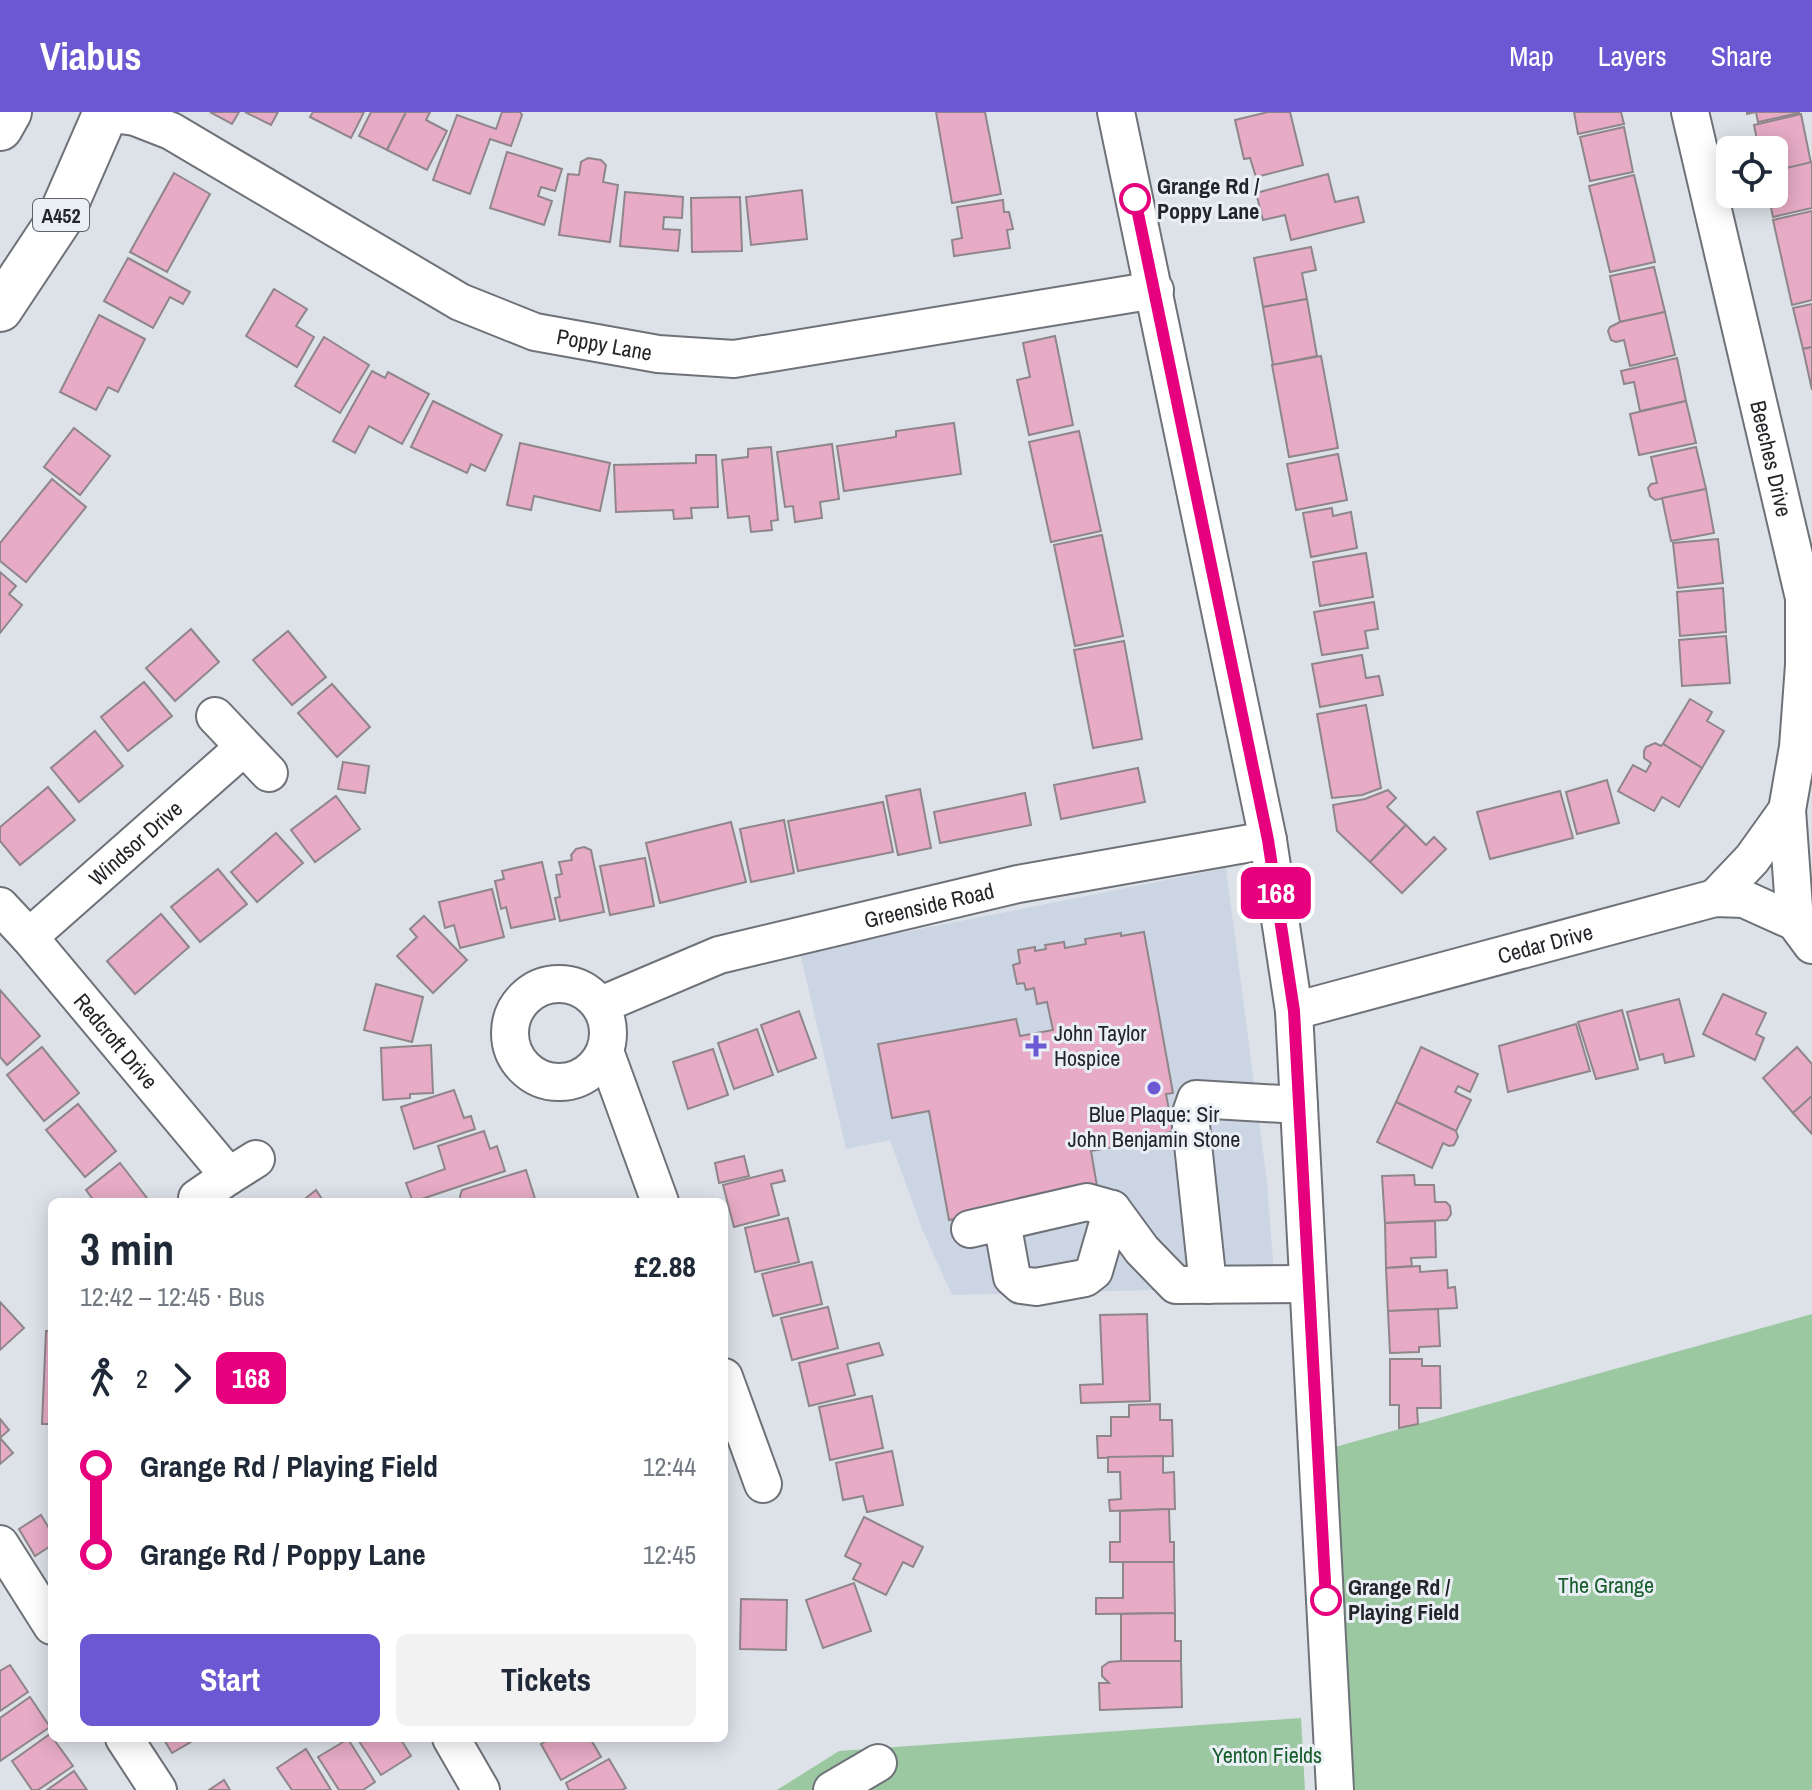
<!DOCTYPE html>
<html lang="en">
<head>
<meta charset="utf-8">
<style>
	body { margin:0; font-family:"Archivo Narrow",sans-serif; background:#f2f2f3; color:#1f2937; height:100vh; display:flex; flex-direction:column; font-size:30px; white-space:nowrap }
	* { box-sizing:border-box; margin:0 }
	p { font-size:26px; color:#747a83 }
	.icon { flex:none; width:44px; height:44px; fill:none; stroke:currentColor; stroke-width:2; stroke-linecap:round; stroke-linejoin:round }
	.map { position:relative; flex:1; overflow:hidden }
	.details { position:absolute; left:48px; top:1086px; width:680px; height:544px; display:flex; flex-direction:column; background:#fff; border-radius:12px; box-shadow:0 4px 20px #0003 }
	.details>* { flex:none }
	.badge { padding:0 16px; border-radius:12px; font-size:28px; line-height:52px }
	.fabs { position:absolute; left:1716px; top:24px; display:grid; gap:16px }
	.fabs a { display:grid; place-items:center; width:72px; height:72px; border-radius:12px; background:#fff; box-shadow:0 4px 20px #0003; font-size:40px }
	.map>.badge { position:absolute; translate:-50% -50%; box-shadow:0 0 0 4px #fff }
	.legs { display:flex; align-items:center; gap:12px; height:88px; padding:0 32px; font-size:26px }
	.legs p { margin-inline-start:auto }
	.overview { display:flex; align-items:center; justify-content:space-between; height:136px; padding:0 32px }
	h1 { font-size:44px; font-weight:700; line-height:60px }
	.cta { display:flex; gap:16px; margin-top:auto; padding:16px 32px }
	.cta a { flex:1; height:92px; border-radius:12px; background:#6c58d2; color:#fff; font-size:32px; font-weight:700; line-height:92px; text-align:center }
	.cta a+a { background:#f2f2f3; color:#1f2937 }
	ul { padding:0 32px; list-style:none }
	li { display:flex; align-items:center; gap:28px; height:88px; font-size:30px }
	li i { display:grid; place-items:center; width:12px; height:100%; margin:0 10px; background:currentColor }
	li i::after { content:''; width:20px; height:20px; margin:-10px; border:6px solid; border-radius:50%; background:#fff }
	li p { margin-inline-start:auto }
	li:first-child i { background:linear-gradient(#0000 50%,currentColor 0) }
	li:last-child i { background:linear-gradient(currentColor 50%,#0000 0) }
	header { display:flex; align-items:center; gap:48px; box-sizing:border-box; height:112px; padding:0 40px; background:#6c58d2; color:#fff }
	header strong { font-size:38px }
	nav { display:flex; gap:44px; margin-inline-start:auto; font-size:28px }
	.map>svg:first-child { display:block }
</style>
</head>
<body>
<header>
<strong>Viabus</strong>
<nav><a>Map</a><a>Layers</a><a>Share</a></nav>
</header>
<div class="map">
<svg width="1812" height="1678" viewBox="0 0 1812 1678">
	<rect width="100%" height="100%" fill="#dde2e9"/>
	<polygon fill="#ccd5e3" points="1226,756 1267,1070 1275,1175 952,1183 922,1117 890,1028 846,1037 800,841"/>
	<g fill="#9bc8a0">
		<polygon points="1812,1202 1812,1678 1354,1678 1342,1564 1335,1335"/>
		<polygon points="1301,1606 1305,1678 777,1678 839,1639"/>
	</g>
	<g fill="#e7abc5" stroke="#8f8689" stroke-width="2">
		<polygon points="210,0 239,0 232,12"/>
		<polygon points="245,0 278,0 271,13"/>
		<polygon points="313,0 364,0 351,26 310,5"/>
		<polygon points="371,0 406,0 387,38 359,24"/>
		<polygon points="406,0 430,0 426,8 447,19 427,58 387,38"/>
		<polygon points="502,0 520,0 522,3 511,34 490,27 470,82 433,68 457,3 496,17"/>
		<polygon points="936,0 985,0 1001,82 952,91"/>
		<polygon points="1268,0 1290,0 1303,53 1256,65 1250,46 1244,47 1235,8"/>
		<polygon points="1574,0 1621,0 1624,12 1578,22"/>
		<polygon points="1747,0 1799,0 1799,1 1758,10 1756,0 1747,2"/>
		<polygon points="1801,2 1811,51 1774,59 1774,38 1759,38 1754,13"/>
		<polygon points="1624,15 1633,60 1590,69 1580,25"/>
		<polygon points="507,40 562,57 555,79 541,75 538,84 552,89 544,113 490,96"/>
		<polygon points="588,46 601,48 606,53 603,70 618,73 610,130 559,123 568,62 579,63 581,50"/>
		<polygon points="1812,50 1812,96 1773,105 1768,82 1774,82 1774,59"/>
		<polygon points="174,61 210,82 167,160 130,140"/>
		<polygon points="1328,62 1335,90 1358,85 1364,110 1291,128 1285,103 1263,108 1256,81"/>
		<polygon points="1634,63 1655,150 1610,160 1589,74"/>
		<polygon points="802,78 807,127 751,133 746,85"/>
		<polygon points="625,80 683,85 682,106 664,105 663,117 680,118 678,139 620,134"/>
		<polygon points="740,85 742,139 692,140 691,86"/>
		<polygon points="1003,88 1004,100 1009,100 1013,117 1007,118 1010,136 954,144 952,128 962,126 957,95"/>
		<polygon points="1812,99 1812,188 1792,193 1773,108"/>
		<polygon points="1311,135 1316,158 1302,161 1307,187 1263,195 1254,146"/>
		<polygon points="128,146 190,180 183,192 170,185 153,216 104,189"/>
		<polygon points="1654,155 1665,200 1620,210 1610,164"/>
		<polygon points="274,177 307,197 296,214 314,225 297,255 246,224"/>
		<polygon points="1307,187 1317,244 1273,253 1263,195"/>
		<polygon points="1812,192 1812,235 1803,237 1793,196"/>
		<polygon points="1665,200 1675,243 1630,254 1624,228 1616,230 1611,228 1608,219 1610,215 1620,210"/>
		<polygon points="99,203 145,227 118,280 108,275 96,298 60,280"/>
		<polygon points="1055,224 1073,313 1029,323 1017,268 1030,265 1023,231"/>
		<polygon points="324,225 369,253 340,301 295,274"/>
		<polygon points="1812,235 1812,278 1803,237"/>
		<polygon points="1321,244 1338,336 1289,345 1272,253"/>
		<polygon points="1677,246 1686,289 1640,299 1634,270 1624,272 1621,259"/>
		<polygon points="372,259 385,266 388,260 429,282 402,332 369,314 355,341 333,329"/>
		<polygon points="433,289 502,323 485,359 471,352 467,361 411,335"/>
		<polygon points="1686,289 1696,331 1639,343 1630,302"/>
		<polygon points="954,311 961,362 844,379 837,334 896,325 896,319"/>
		<polygon points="74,316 110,344 80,383 44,355"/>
		<polygon points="1079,319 1101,419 1051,430 1029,330"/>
		<polygon points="520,331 610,351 600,399 534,384 531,398 507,393"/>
		<polygon points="832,332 839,387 820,390 822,406 795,410 793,394 785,395 777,340"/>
		<polygon points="771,335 778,408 771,409 772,418 751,420 749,404 728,406 722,348 748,345 748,337"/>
		<polygon points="1696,335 1706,377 1655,388 1650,384 1648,376 1651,372 1657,371 1651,345"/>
		<polygon points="1338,342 1347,388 1296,398 1287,352"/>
		<polygon points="696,343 716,343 718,395 691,396 692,406 674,407 673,398 616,400 614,353 696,351"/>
		<polygon points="52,367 86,395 26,470 0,449 0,431"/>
		<polygon points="1706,377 1714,421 1671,429 1662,386"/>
		<polygon points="1332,396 1333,404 1351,400 1357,436 1311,445 1303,401"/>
		<polygon points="1102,423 1123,524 1075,534 1054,433"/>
		<polygon points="1718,427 1723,471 1678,476 1673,431"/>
		<polygon points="1366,441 1373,485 1320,494 1313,450"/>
		<polygon points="0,460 16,474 9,482 22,493 0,521"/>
		<polygon points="1723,476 1726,520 1680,524 1677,480"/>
		<polygon points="1374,490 1378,517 1365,519 1368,536 1322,543 1314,500"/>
		<polygon points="191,517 219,550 175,589 146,556"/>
		<polygon points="288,519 326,565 292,593 253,548"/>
		<polygon points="1726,524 1730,571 1682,574 1679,528"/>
		<polygon points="1124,529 1142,627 1093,636 1074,538"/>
		<polygon points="1362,543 1366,566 1379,564 1383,583 1320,595 1312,552"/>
		<polygon points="144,570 172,604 128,639 101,605"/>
		<polygon points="332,572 370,615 337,645 298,601"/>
		<polygon points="1690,587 1712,600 1707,609 1724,619 1702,656 1663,632"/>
		<polygon points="1366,593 1381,676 1362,683 1332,686 1317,602"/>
		<polygon points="95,619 123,654 79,690 51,656"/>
		<polygon points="1655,631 1661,634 1663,632 1702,656 1679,695 1662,685 1654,699 1618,679 1633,653 1646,660 1651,651 1644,646 1644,639 1646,635"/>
		<polygon points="343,650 369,654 365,681 338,677"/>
		<polygon points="1138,656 1145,690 1061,707 1054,673"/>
		<polygon points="1607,668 1619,711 1577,722 1566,680"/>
		<polygon points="48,675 75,708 20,753 0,729 0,715"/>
		<polygon points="920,677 931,736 898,743 886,684"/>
		<polygon points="1388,678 1396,686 1387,695 1406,713 1370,750 1337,719 1333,693 1365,687"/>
		<polygon points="1560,679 1573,726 1490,747 1477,700"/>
		<polygon points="1025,681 1031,713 940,731 934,700"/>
		<polygon points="336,684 360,717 315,750 291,718"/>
		<polygon points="883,690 893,740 798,759 788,709"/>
		<polygon points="784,708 794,761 751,770 740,717"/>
		<polygon points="731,710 746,770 660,791 646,731"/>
		<polygon points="1406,713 1426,733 1434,725 1446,737 1402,781 1370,750"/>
		<polygon points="276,721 303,751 257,790 231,760"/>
		<polygon points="584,735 591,738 604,800 560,809 555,786 560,785 556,763 562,762 559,750 572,748 571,743 576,737"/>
		<polygon points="645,746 654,794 610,803 600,754"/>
		<polygon points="542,750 555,807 511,816 506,795 501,797 495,769 504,767 502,759"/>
		<polygon points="218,757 247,792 200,830 171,795"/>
		<polygon points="492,777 504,825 460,836 454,813 445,816 439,790"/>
		<polygon points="161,802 189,835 135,882 107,849"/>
		<polygon points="424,804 467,848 433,881 397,844 417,825 410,817"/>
		<polygon points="1144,820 1173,981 1166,982 1169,998 1172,997 1176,1019 1159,1022 1160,1027 1091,1039 1098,1080 949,1108 929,999 892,1006 878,932 1016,907 1020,924 1053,918 1047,890 1037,892 1034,876 1026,878 1024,871 1017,872 1013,853 1020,851 1018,838 1035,835 1035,839 1046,837 1045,833 1064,830 1065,836 1086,832 1085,827 1121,821 1121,824"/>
		<polygon points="376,872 423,885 412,930 364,918"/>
		<polygon points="0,878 40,924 7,953 0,945"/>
		<polygon points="1723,882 1766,901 1756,922 1764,926 1755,948 1703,922"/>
		<polygon points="1679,887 1694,944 1665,951 1663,942 1640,948 1627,900"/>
		<polygon points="1622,898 1638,957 1596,967 1578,910"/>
		<polygon points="799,899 816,946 778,960 761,913"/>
		<polygon points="1576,912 1590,959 1508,980 1499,934"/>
		<polygon points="757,917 773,963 734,977 718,931"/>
		<polygon points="431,933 433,981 410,982 410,986 383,988 381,936"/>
		<polygon points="42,935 79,981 44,1009 7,963"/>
		<polygon points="1421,935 1478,962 1470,980 1458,974 1455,980 1471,988 1456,1019 1396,990"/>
		<polygon points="1797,935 1812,952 1812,984 1793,1001 1763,966"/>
		<polygon points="713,937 728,983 688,997 673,950"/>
		<polygon points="454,978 464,1006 471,1004 475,1017 414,1037 401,995"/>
		<polygon points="1812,984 1812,1022 1793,1001"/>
		<polygon points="1396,990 1456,1019 1458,1025 1454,1033 1449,1034 1443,1031 1432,1056 1377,1030"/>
		<polygon points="78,992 116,1039 85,1065 46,1018"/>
		<polygon points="484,1019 490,1037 497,1034 505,1059 413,1090 406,1071 445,1057 438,1034"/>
		<polygon points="744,1044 749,1064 719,1071 715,1051"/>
		<polygon points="120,1051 150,1090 95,1090 86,1078"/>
		<polygon points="526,1058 536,1090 461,1090 460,1084 462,1078"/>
		<polygon points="782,1058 785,1069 771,1072 779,1103 734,1115 723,1073"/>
		<polygon points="1414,1063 1415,1073 1434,1073 1435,1090 1446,1090 1450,1094 1451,1102 1447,1108 1385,1111 1382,1064"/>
		<polygon points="316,1078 324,1090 301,1090"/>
		<polygon points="788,1106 799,1150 755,1160 745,1116"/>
		<polygon points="1435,1109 1436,1145 1411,1146 1412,1154 1386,1156 1385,1111"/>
		<polygon points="812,1150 822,1192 773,1204 762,1162"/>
		<polygon points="1420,1154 1420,1160 1447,1158 1448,1176 1455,1175 1457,1196 1388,1199 1386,1156"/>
		<polygon points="0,1190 24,1216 0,1238"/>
		<polygon points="828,1195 838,1236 792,1248 781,1206"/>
		<polygon points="1438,1197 1440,1234 1419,1235 1419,1240 1390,1241 1388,1199"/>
		<polygon points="1147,1202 1150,1289 1081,1291 1080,1273 1103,1272 1100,1203"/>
		<polygon points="46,1219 52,1219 52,1312 42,1312"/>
		<polygon points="879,1231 883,1243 847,1252 855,1283 809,1294 799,1251"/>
		<polygon points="1390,1247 1422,1247 1422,1254 1440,1254 1441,1296 1417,1296 1418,1312 1399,1316 1399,1293 1390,1293"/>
		<polygon points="872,1284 883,1336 830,1348 819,1295"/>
		<polygon points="1160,1292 1160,1308 1172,1308 1173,1344 1098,1346 1097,1324 1111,1324 1111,1305 1129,1305 1129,1293"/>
		<polygon points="0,1307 9,1318 0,1326 13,1341 0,1352"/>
		<polygon points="892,1339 903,1393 867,1400 863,1384 843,1388 836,1351"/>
		<polygon points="1163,1344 1163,1361 1174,1360 1175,1397 1110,1399 1109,1388 1121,1387 1120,1360 1108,1360 1108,1345"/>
		<polygon points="1169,1397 1170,1430 1174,1430 1174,1450 1110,1450 1110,1430 1120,1430 1120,1399"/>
		<polygon points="41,1403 52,1421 52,1433 35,1444 19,1417"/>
		<polygon points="864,1405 923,1435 913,1455 903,1450 886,1483 853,1467 861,1452 845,1444"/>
		<polygon points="1123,1450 1174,1450 1175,1501 1096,1502 1096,1486 1123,1486"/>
		<polygon points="854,1471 871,1519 823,1536 806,1488"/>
		<polygon points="741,1487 787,1488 786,1538 740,1537"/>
		<polygon points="1175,1501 1175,1529 1181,1529 1181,1549 1121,1549 1121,1502"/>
		<polygon points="1121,1549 1181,1549 1182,1595 1100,1598 1099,1571 1109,1571 1102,1564 1102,1555 1109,1550"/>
		<polygon points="10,1553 28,1580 0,1599 0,1559"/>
		<polygon points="30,1585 50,1615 0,1649 0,1606"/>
		<polygon points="50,1622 73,1654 38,1678 32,1678 12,1649"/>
		<polygon points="163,1626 193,1626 194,1628 172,1641"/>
		<polygon points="357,1626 400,1626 411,1644 381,1663"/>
		<polygon points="551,1626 590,1626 601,1645 561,1668 541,1632"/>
		<polygon points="348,1627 375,1670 363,1678 339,1678 318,1645"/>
		<polygon points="306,1637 331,1678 292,1678 277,1656"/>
		<polygon points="609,1647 626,1676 622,1678 569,1678 566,1671"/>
		<polygon points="74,1659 87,1678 47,1678"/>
		<polygon points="224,1668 230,1678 209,1678"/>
	</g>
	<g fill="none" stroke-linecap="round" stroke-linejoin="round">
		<g stroke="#6e7278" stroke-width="40">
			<g id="minor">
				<polyline points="1116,0 1268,728 1294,899 1335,1678"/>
				<path id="s1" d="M 1690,0 L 1804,486 L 1804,553 L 1798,635 L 1787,698 L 1752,747 L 1715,786"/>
				<path id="s2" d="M 105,1 L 135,5 L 171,19 L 460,190 L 535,220 L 658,242 L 734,247 L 1155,178"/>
				<polyline points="215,604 269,661"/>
				<polyline points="1787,698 1795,810"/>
				<path id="s3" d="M 0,794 L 29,825 L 229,1064 L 197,1086"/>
				<path id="s4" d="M 29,825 L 243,636"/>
				<circle cx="559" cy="921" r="49"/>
				<path id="s5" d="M 601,893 L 719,843 L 1018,772 L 1268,728"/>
				<path id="s6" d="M 1294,899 L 1715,786 L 1744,787 L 1795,810 L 1812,833"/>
				<polyline points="606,942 660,1090"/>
				<polyline points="229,1064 256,1047"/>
				<polyline points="1002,1110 1012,1165 1021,1173 1036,1175 1085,1166 1094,1159 1112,1097"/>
				<polyline points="970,1117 1087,1090 1112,1097 1142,1138 1176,1173 1308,1172"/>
				<polyline points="1208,1173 1190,1004 1196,987 1299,993"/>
				<polyline points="724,1265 763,1372"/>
				<polyline points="0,1432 52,1514"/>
				<polyline points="124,1626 158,1678"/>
				<polyline points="451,1626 481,1678"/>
				<polyline points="832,1678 878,1651"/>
			</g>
		</g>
		<g stroke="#6e7278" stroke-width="48">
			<g id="highway">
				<polyline points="0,16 9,0"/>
				<polyline points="0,197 59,108 106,0"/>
			</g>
		</g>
		<use href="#minor" stroke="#fff" stroke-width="36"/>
		<use href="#highway" stroke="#fff" stroke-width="44"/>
	</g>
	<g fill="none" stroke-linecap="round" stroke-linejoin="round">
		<g stroke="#fff" stroke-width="18">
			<polyline id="line-1" points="1135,87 1268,728 1294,899 1326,1488"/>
		</g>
		<use href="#line-1" stroke="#e6007e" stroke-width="12"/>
	</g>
	<g fill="#fff" stroke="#e6007e" stroke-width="4">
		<circle cx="1135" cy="87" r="14"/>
		<circle cx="1326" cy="1488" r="14"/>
	</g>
	<g fill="#6c58d2" stroke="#eaeff6" stroke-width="3">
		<path d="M1032 922h8v8h8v8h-8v8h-8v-8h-8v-8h8z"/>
		<circle cx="1154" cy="976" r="8"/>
	</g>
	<g text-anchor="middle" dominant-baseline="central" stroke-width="6" stroke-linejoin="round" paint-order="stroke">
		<rect fill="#eaeff6" stroke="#5f6266" stroke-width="2" x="33" y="87" width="56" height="32" rx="6"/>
		<g font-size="20" font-weight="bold" fill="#232528">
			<text x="61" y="103">A452</text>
		</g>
		<g font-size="22" font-weight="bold" fill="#232528" stroke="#eaeff6" text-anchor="start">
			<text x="1157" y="74">Grange Rd /<tspan x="1157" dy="25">Poppy Lane</tspan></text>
			<text x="1348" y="1475">Grange Rd /<tspan x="1348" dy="25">Playing Field</tspan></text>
		</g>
		<g font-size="22" fill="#232528" stroke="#eaeff6">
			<text stroke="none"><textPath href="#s2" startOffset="556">Poppy Lane</textPath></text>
			<text stroke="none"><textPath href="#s1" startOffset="356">Beeches Drive</textPath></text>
			<text stroke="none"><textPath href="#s4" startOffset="142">Windsor Drive</textPath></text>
			<text stroke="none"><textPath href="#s5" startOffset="344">Greenside Road</textPath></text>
			<text stroke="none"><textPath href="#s6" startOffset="260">Cedar Drive</textPath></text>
			<text stroke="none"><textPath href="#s3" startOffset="178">Redcroft Drive</textPath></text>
		</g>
		<g font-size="22" fill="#232528" stroke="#eaeff6" text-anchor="start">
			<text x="1054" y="921">John Taylor<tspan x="1054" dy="25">Hospice</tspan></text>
			<text x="1154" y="1002" text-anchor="middle">Blue Plaque: Sir<tspan x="1154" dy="25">John Benjamin Stone</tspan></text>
		</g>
		<g font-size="22" fill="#175e2a" stroke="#eaeff6">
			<text x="1606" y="1473">The Grange</text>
			<text x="1267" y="1643">Yenton Fields</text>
		</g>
	</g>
</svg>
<div class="fabs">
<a><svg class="icon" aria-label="locate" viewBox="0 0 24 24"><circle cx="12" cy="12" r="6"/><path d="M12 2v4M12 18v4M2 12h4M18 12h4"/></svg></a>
</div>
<b class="badge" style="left:1276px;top:781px;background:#e6007e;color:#fff">168</b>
<section class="details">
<div class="overview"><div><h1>3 min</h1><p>12:42 – 12:45 · Bus</p></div><b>£2.88</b></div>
<div class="legs"><svg class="icon" aria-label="walk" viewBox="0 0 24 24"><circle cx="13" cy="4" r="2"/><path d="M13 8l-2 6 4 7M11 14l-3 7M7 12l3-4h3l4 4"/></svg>2<svg class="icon" aria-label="forward" viewBox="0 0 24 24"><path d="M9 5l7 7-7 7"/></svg><b class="badge" style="background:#e6007e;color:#fff">168</b></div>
<ul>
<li><i style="color:#e6007e"></i><b>Grange Rd / Playing Field</b><p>12:44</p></li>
<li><i style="color:#e6007e"></i><b>Grange Rd / Poppy Lane</b><p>12:45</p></li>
</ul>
<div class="cta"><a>Start</a><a>Tickets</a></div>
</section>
</div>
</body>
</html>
